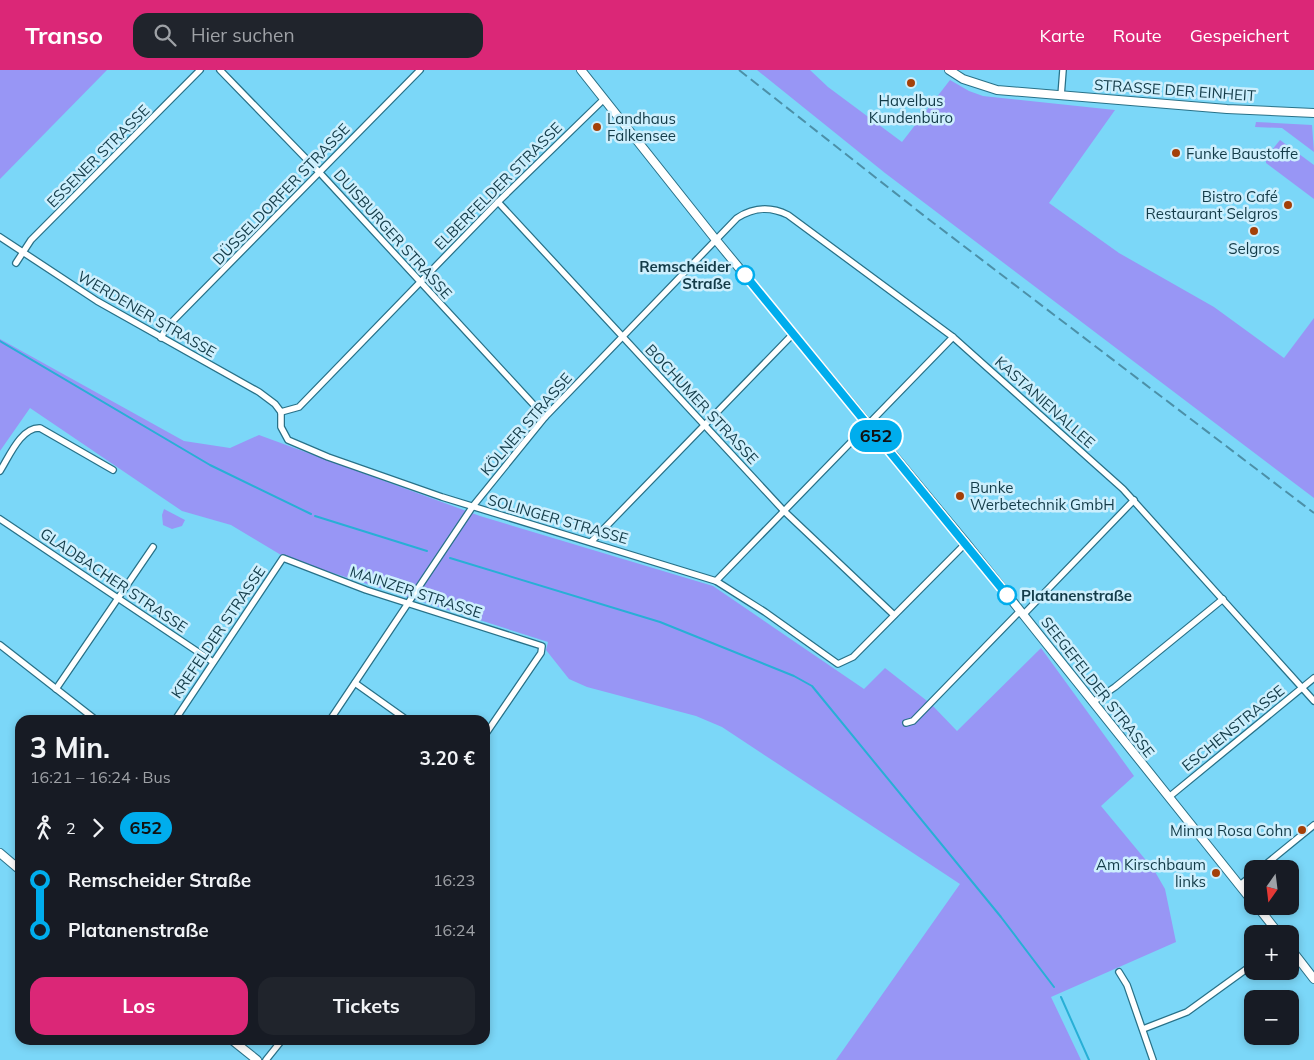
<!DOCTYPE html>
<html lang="de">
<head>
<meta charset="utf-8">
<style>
	body { margin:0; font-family:Mulish,sans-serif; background:#20242c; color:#f1f3f6; height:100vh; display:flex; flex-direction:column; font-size:19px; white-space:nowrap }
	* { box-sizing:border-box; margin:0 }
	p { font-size:16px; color:#9ea1a6 }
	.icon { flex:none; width:28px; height:28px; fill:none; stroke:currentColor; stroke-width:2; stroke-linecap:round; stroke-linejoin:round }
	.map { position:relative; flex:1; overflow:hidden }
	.drawer { position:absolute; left:15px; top:645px; width:475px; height:330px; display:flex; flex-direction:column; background:#171b24; border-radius:15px; box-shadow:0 2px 8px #0003 }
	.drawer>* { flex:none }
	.badge { padding:0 10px; border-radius:16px; font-size:18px; line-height:32px }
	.needle { width:32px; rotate:194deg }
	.tools { position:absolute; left:1244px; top:790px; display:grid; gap:10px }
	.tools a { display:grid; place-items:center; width:55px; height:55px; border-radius:10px; background:#171b24; box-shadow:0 2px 8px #0003; font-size:25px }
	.map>.badge { position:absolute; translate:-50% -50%; box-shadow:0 0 0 2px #fff }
	.legs { display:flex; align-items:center; gap:8px; height:55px; padding:0 15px; font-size:16px }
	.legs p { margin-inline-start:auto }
	.head { display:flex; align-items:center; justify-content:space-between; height:85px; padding:0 15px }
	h1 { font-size:28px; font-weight:700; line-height:38px }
	.action { display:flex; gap:10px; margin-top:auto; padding:10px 15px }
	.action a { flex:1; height:58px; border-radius:15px; background:#db2777; color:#fff; font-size:20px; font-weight:700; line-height:58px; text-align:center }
	.action a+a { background:#20242c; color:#f1f3f6 }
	ul { padding:0 15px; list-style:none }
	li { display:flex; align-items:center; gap:18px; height:50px; font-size:19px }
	li i { display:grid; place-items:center; width:8px; height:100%; margin:0 6px; background:currentColor }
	li i::after { content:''; width:12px; height:12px; margin:-6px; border:4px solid; border-radius:50%; background:#171b24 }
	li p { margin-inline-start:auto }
	li:first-child i { background:linear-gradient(#0000 50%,currentColor 0) }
	li:last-child i { background:linear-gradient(currentColor 50%,#0000 0) }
	header { display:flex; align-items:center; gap:30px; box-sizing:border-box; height:70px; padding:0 25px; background:#db2777; color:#fff }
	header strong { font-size:24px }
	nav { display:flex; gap:28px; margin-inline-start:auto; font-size:18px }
	.search { width:350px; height:45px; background:#20242c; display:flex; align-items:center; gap:12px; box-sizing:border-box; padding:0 18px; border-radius:15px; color:#9ea1a6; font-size:19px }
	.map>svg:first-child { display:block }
</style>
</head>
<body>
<header>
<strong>Transo</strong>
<div class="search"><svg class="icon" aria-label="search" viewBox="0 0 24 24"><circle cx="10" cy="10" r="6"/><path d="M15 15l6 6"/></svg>Hier suchen</div>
<nav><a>Karte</a><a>Route</a><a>Gespeichert</a></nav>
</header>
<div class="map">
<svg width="1314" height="990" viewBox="0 0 1314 990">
	<rect width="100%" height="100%" fill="#7bd7f8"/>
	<g fill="#9896f5">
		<polygon points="0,0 107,0 0,109"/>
		<polygon points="757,0 810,0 828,17 902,72 950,10 969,21 983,26 1115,40 1049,133 1119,183 1214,237 1284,288 1314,248 1314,428 885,103"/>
		<polygon points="1256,52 1312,55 1314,82 1282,58 1255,57"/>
		<polygon points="1280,70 1314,95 1314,129 1266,93 1266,87"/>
		<polygon points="0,269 184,371 230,378 259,365 480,446 713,516 864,619 885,598 931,634 957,661 1041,578 1134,706 1101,736 1154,800 1165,819 1176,872 1051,927 1081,990 836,990 960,814 722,657 696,646 587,617 569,609 546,580 548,572 286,488 231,455 182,441 30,338 0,381"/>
		<polygon points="164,439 185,450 182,456 172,459 163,455 162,445"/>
	</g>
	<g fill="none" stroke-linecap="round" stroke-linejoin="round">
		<g stroke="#28afd6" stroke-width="2">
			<polyline points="0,271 210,395 311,444"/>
			<polyline points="315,446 427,481"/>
			<polyline points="450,488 660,552 794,606 812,616 1001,847 1054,917"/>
			<polyline points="1061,927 1089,990"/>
		</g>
		<g stroke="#287188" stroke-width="8">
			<g id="street">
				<polyline points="220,0 320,103 545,347"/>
				<polyline points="1061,26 1063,0"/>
				<polyline points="498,132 784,441 894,545"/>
				<polyline points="0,167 97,231 259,322 275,334 281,342"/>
				<polyline points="16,193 31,170 200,0"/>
				<polyline points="161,268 166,258 420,0"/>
				<polyline points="281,342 281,357 288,370 328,387 442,427 716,511 765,542 838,594 853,587 966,473"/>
				<polyline points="281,342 299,337 498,132 604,29"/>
				<path d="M 0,401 C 9,387 21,357 40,358 L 113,400"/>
				<polyline points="0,449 213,592"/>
				<polyline points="591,472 793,264"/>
				<polyline points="716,511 953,267"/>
				<polyline points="1023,545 1134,430"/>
				<polyline points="0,575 96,650"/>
				<polyline points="355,613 407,650"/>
				<polyline points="56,619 153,477"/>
				<polyline points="1093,632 1115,617 1223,529"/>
				<polyline points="175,650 283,488 366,520 542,576 541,583 485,665"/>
				<path d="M 330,650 L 473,436 L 545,347 L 737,148 C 754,137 770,136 788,145 L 953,267 L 1123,419 L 1314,631"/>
				<polyline points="906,653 913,651 1020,541"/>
				<polyline points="1169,727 1314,608"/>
				<polyline points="1260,799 1314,755"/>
				<polyline points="1240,815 1252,805"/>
				<polyline points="1119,902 1127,915 1153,990"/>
				<polyline points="1143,959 1187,942 1252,895"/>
				<polyline points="266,990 282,970"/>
			</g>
		</g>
		<g stroke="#287188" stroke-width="10">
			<g id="secondary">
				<polyline points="581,0 716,170 966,473 1252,831"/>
				<polyline points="949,0 963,9 997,20 1227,39 1314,43"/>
				<polyline points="0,783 20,800"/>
				<polyline points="1257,836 1279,864"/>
				<polyline points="1290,878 1314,909"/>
				<polyline points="232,970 257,990"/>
			</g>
		</g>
		<use href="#street" stroke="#fff" stroke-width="5.5"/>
		<use href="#secondary" stroke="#fff" stroke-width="8"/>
		<polyline stroke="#4c90a8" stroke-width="2" stroke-dasharray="10 5" stroke-linecap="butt" points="739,0 927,148 1314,443"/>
	</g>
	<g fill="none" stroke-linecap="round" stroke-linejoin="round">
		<g stroke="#fff" stroke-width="11">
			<polyline id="line-1" points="745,205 1007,525"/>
		</g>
		<use href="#line-1" stroke="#00aded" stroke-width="8"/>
	</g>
	<g fill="#a44008" stroke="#cdeffd" stroke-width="2">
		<circle cx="911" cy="13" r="5"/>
		<circle cx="597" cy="57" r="5"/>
		<circle cx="1176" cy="83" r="5"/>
		<circle cx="1288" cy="135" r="5"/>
		<circle cx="1254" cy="161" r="5"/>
		<circle cx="960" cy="426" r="5"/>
		<circle cx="1302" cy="760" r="5"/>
		<circle cx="1216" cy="803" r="5"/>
	</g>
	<g fill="#fff" stroke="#00aded" stroke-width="2.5">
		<circle cx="745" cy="205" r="9"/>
		<circle cx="1007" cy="525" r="9"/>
	</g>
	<g text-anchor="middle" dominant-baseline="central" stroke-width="5" stroke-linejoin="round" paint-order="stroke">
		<g font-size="15" fill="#133b48" stroke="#cdeffd">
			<text transform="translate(1175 20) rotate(4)">STRASSE DER EINHEIT</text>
			<text transform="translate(98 86) rotate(-45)">ESSENER STRASSE</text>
			<text transform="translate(498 116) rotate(-45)">ELBERFELDER STRASSE</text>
			<text transform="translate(281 124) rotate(-46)">DÜSSELDORFER STRASSE</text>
			<text transform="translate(393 164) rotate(48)">DUISBURGER STRASSE</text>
			<text transform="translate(147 244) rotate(30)">WERDENER STRASSE</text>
			<text transform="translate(1045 332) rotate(42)">KASTANIENALLEE</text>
			<text transform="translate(702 334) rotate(47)">BOCHUMER STRASSE</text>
			<text transform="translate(526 354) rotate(-49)">KÖLNER STRASSE</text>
			<text transform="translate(558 449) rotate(16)">SOLINGER STRASSE</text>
			<text transform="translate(114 510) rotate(34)">GLADBACHER STRASSE</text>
			<text transform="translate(416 522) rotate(18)">MAINZER STRASSE</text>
			<text transform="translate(218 562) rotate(-56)">KREFELDER STRASSE</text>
			<text transform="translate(1098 617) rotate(52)">SEEGEFELDER STRASSE</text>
			<text transform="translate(1233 658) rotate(-39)">ESCHENSTRASSE</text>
		</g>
		<g font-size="15" fill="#133b48" stroke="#cdeffd" text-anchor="start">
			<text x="911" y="30" text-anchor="middle">Havelbus<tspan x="911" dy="17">Kundenbüro</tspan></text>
			<text x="607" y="48">Landhaus<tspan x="607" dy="17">Falkensee</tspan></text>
			<text x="1186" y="83">Funke Baustoffe</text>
			<text x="1278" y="126" text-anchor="end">Bistro Café<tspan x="1278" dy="17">Restaurant Selgros</tspan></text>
			<text x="1254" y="178" text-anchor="middle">Selgros</text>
			<text x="970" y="417">Bunke<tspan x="970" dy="17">Werbetechnik GmbH</tspan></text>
			<text x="1292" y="760" text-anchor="end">Minna Rosa Cohn</text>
			<text x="1206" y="794" text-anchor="end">Am Kirschbaum<tspan x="1206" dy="17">links</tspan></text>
		</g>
		<g font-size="15" font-weight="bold" fill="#133b48" stroke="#cdeffd" text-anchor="end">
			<text x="731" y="196">Remscheider<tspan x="731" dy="17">Straße</tspan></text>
			<text x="1021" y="525" text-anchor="start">Platanenstraße</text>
		</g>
	</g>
</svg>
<div class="tools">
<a><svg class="needle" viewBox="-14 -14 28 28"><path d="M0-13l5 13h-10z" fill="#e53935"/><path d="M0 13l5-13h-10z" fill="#9ea1a6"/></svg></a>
<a>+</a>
<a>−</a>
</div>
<b class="badge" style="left:876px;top:366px;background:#00aded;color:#111">652</b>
<section class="drawer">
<div class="head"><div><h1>3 Min.</h1><p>16:21 – 16:24 · Bus</p></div><b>3.20 €</b></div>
<div class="legs"><svg class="icon" aria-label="walk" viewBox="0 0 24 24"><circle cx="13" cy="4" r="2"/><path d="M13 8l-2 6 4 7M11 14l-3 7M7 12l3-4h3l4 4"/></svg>2<svg class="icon" aria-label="forward" viewBox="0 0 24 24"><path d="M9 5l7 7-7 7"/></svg><b class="badge" style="background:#00aded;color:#111">652</b></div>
<ul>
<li><i style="color:#00aded"></i><b>Remscheider Straße</b><p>16:23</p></li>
<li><i style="color:#00aded"></i><b>Platanenstraße</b><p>16:24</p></li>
</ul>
<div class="action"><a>Los</a><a>Tickets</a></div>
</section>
</div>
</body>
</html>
